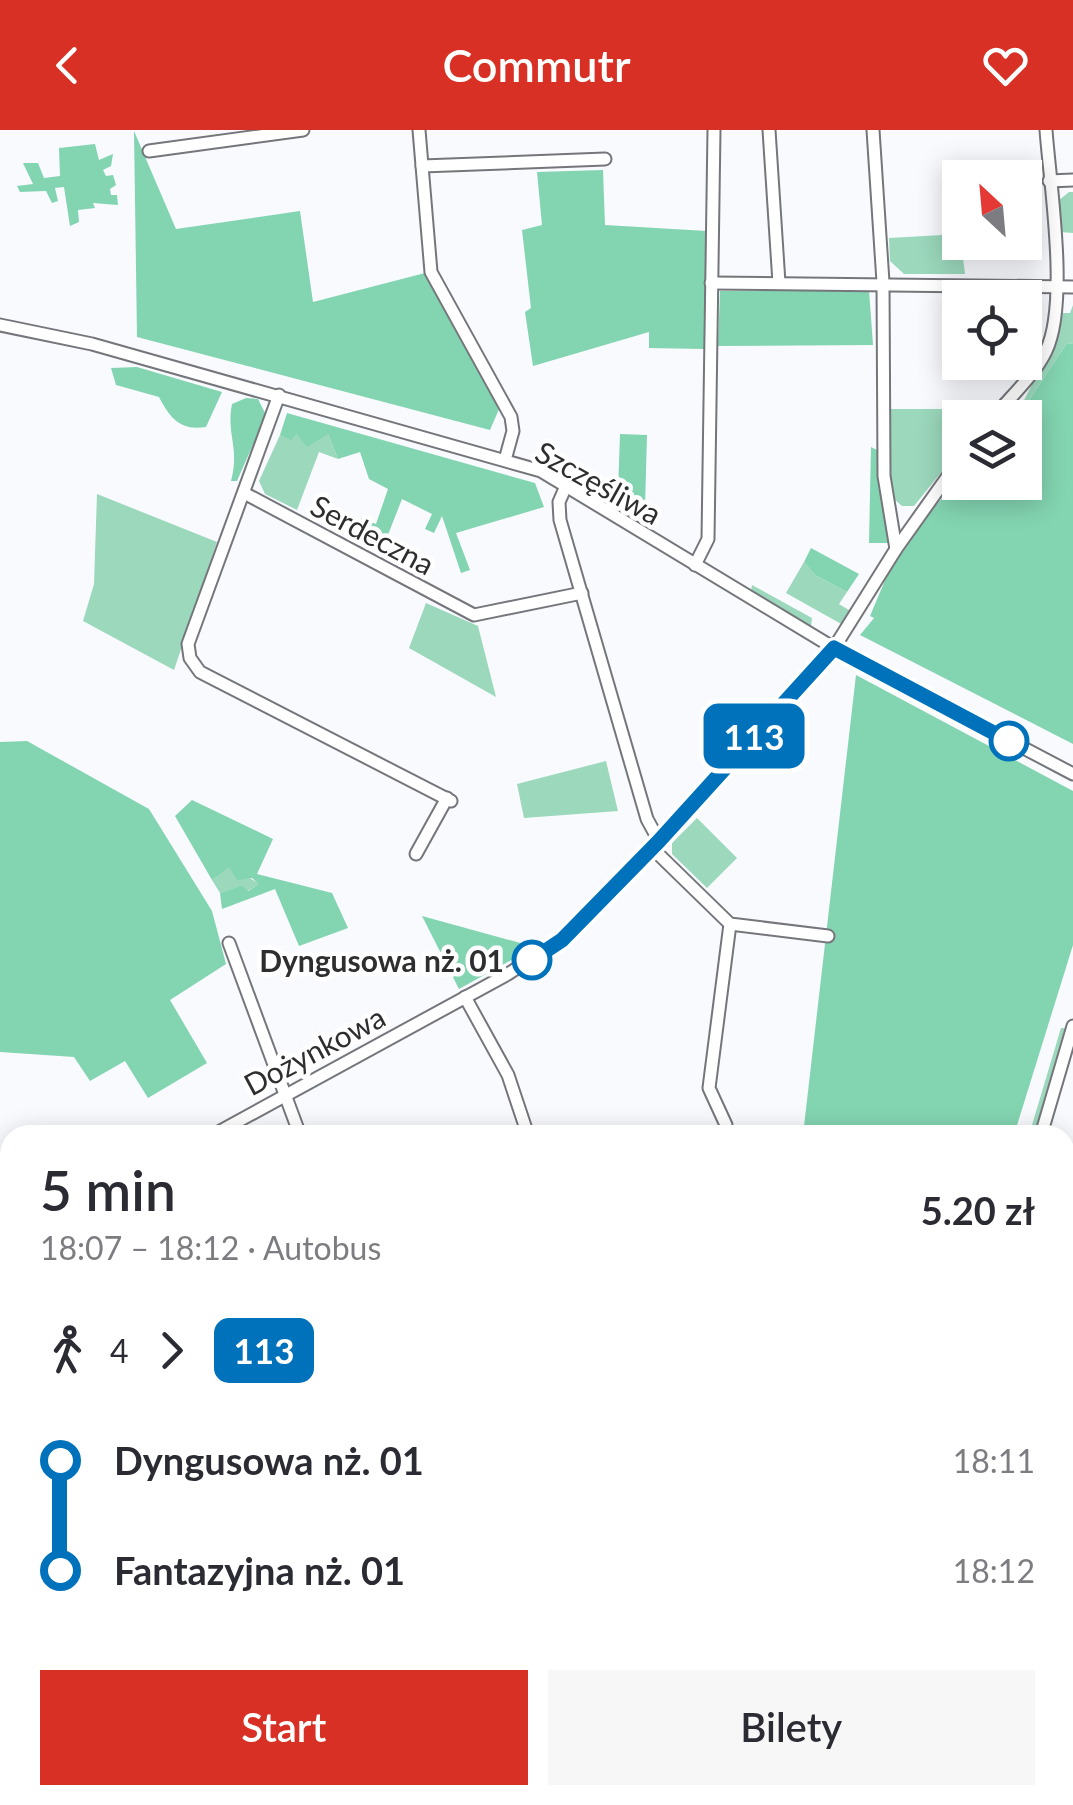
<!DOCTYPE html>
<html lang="pl">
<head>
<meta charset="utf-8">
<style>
	body { margin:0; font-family:Lato,sans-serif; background:#f7f7f7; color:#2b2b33; height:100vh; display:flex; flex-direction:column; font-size:38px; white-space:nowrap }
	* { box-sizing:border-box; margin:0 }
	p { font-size:32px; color:#7c7c81 }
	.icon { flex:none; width:55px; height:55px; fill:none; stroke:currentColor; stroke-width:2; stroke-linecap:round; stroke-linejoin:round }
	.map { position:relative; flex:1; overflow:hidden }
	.sheet { position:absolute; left:0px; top:995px; width:1075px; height:680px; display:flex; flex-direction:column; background:#fff; border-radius:30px 30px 0 0; box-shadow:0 5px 25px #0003 }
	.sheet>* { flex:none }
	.badge { padding:0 20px; border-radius:15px; font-size:35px; line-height:65px }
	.needle { width:65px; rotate:334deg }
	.controls { position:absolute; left:942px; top:30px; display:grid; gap:20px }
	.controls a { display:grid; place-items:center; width:100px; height:100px; border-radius:0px; background:#fff; box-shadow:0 5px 25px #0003; font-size:50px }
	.map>.badge { position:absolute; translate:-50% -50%; box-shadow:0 0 0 5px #fff }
	.legs { display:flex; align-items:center; gap:15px; height:110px; padding:0 40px; font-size:32px }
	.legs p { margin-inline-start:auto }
	.headline { display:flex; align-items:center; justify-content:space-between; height:170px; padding:0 40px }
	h1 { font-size:55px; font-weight:600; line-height:75px }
	.primary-button { display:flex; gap:20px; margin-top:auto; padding:20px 40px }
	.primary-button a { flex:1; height:115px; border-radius:0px; background:#d93025; color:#fff; font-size:40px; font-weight:600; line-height:115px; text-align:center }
	.primary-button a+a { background:#f7f7f7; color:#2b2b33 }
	ul { padding:0 40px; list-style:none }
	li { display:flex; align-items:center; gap:35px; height:110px; font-size:38px }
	li i { display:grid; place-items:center; width:15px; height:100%; margin:0 12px; background:currentColor }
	li i::after { content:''; width:25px; height:25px; margin:-12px; border:8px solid; border-radius:50%; background:#fff }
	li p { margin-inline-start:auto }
	li:first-child i { background:linear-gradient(#0000 50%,currentColor 0) }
	li:last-child i { background:linear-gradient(currentColor 50%,#0000 0) }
	header { display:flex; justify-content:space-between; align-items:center; height:130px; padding:0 40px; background:#d93025; color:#fff; font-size:45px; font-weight:600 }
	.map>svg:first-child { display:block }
</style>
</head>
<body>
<header><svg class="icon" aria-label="back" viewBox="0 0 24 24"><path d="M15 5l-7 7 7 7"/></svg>Commutr<svg class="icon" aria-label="heart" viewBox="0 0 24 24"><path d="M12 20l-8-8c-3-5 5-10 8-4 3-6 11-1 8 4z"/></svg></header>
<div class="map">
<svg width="1073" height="1675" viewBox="0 0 1073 1675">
	<rect width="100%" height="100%" fill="#f8fafe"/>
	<g fill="#9bd8bc">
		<polygon points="1069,62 1073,62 1073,103 1060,102 1058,71"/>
		<polygon points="960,104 965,144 904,144 890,131 889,108"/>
		<path d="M 1073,175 L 1073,214 L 1067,213 L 1018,287 L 1002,288 L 1020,279 C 1036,244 1052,224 1063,183 L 1070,183 Z"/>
		<polygon points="890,279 992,279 985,287 960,288 960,319 914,376 902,376 888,364"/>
		<polygon points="297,304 328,304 338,329 319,322 297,380 265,364 259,351 280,305 291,309"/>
		<polygon points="97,364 217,412 174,540 83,491 94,454"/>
		<polygon points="804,432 815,445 847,462 839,474 852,482 843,495 786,463"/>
		<polygon points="752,455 812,488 811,497 751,462"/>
		<polygon points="426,473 478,496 496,567 409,518"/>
		<polygon points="606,631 618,681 524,688 517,654"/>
		<polygon points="697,688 737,728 707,758 672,724 672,713"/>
		<polygon points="229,736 260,754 247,761 242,755 220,763 212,750"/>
		<polygon points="1061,898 1065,898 1034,1005 1029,1005"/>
		<polygon points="237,1665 289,1665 285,1675 233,1675"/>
		<polygon points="329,1665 367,1665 363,1675 325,1675"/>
		<polygon points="594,1665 636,1665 637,1675 596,1675"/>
		<polygon points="678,1665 760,1665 761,1675 680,1675"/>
	</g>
	<g fill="#83d4b1">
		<polygon points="134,1 176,99 300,81 313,172 425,143 499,279 490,300 137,207"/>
		<polygon points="95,14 99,30 113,24 111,36 103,40 106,46 113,45 116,55 110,59 111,65 117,65 118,75 93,73 95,78 78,80 79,92 70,96 64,57 55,58 58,71 52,73 46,61 20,62 17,56 33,54 23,33 38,33 44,48 60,46 59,18"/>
		<polygon points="603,40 605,95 707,101 704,219 649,218 649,202 533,236 525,182 531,178 522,100 542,95 537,42"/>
		<polygon points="869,160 873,215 718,216 720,161"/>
		<polygon points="1067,213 1073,214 1073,614 860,505 874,488 870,486 886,448 926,386 960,349 1025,352 1025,288 1018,287"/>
		<path d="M 137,237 L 222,262 L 206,297 C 180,301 170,288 159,267 L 116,255 L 111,238 Z"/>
		<path d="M 246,268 L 258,269 L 266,285 L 237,351 L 231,351 C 240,317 226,305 232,274 Z"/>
		<polygon points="287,283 535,353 544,377 456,403 470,440 461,443 442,386 434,403 425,399 432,384 402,369 382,420 353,407 361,388 376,394 388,359 369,349 360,322 338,329 328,304 307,317 297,304 291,310 280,305"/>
		<polygon points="620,304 647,305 645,377 618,363"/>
		<polygon points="871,317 877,320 888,413 869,413"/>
		<polygon points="811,418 859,444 847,462 815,445 804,432"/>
		<polygon points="856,545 1073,661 1073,815 1014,1005 803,1005"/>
		<polygon points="27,611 149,679 212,781 226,834 170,870 207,933 148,968 125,931 90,951 74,927 0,922 0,612"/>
		<polygon points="192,670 273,709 257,744 332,763 348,798 299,816 275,759 222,779 220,763 242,755 248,761 259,754 252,748 237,750 229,737 212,750 175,686"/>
		<polygon points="422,786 535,817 459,859"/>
		<polygon points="1073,1368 1073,1486 1065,1483 1065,1372 1071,1374"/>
		<polygon points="5,1450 10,1452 10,1553 0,1564 0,1462"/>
		<polygon points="289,1665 329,1665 326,1675 285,1675"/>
		<polygon points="367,1665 450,1665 468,1675 363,1675"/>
	</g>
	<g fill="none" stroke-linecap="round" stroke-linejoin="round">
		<g stroke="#75767b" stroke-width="15">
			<g id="minor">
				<polyline points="419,0 431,142 511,287 513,301 505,330"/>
				<polyline points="769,0 779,153"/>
				<polyline points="873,0 883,152 884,346 896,419"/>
				<polyline points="149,21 303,0"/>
				<polyline points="422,36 605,29"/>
				<polyline points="1049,51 1073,50"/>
				<polyline points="711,153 1073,157"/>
				<polyline points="0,195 92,214 541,341 834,518 1073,644"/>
				<polyline points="279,265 188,514 190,528 200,542 451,671"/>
				<path d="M 993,288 C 1010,267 1034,246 1046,221 C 1069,173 1050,55 1046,0"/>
				<polyline points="566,356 559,372 560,390 647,689 659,711"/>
				<polyline points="244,363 474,485 582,463"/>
				<polyline points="695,435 708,409 714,0"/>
				<polyline points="652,718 730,794 828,806"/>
				<polyline points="416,724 447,668"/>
				<polyline points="229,813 300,1005"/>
				<polyline points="465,867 508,945 528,1005"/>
				<polyline points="213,1005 508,844 566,806 834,518 896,419 960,329"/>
				<polyline points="724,1005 726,995 709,958 730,794"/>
				<polyline points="1041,1005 1073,896"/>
				<polyline points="1065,1020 1073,1023"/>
				<polyline points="0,1141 10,1135"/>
				<polyline points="0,1314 10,1321"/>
				<polyline points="1065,1493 1073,1496"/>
				<polyline points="7,1563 10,1565"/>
				<polyline points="157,1665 170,1675"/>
				<polyline points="536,1665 539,1675"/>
				<polyline points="1041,1665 1071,1675"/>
				<polyline points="906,1675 908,1665"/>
			</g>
		</g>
		<use href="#minor" stroke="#fff" stroke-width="11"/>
	</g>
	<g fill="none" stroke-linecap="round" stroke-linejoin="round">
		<g stroke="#fff" stroke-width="22">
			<polyline id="line-1" points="532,830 562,810 659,711 834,518 1009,611"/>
		</g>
		<use href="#line-1" stroke="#0072bc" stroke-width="15"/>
	</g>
	<g fill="#fff" stroke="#0072bc" stroke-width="5">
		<circle cx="1009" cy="611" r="18"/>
		<circle cx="532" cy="830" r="18"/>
	</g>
	<g text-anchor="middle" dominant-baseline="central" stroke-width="9" stroke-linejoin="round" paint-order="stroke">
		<g font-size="30" fill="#2e2e30" stroke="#fff">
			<text transform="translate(599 352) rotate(29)">Szczęśliwa</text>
			<text transform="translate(373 404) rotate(28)">Serdeczna</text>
			<text transform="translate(314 920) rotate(-28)">Dożynkowa</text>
		</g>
		<g font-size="30" font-weight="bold" fill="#2e2e30" stroke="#fff" text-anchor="end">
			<text x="504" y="830">Dyngusowa nż. 01</text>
		</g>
	</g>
</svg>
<div class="controls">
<a><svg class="needle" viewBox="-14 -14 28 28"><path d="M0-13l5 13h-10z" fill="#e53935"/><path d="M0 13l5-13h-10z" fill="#7c7c81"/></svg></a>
<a><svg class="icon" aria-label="locate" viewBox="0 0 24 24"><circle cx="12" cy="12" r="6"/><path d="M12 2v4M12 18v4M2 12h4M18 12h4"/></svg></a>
<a><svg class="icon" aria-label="layers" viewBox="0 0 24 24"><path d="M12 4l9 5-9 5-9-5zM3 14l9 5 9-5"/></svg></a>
</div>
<b class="badge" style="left:754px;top:606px;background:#0072bc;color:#fff">113</b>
<section class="sheet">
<div class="headline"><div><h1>5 min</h1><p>18:07 – 18:12 · Autobus</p></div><b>5.20 zł</b></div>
<div class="legs"><svg class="icon" aria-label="walk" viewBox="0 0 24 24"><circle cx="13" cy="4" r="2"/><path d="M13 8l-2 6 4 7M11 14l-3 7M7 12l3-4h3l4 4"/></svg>4<svg class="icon" aria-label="forward" viewBox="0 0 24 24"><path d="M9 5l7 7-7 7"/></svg><b class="badge" style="background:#0072bc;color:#fff">113</b></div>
<ul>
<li><i style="color:#0072bc"></i><b>Dyngusowa nż. 01</b><p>18:11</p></li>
<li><i style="color:#0072bc"></i><b>Fantazyjna nż. 01</b><p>18:12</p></li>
</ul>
<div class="primary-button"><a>Start</a><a>Bilety</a></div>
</section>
</div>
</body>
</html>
